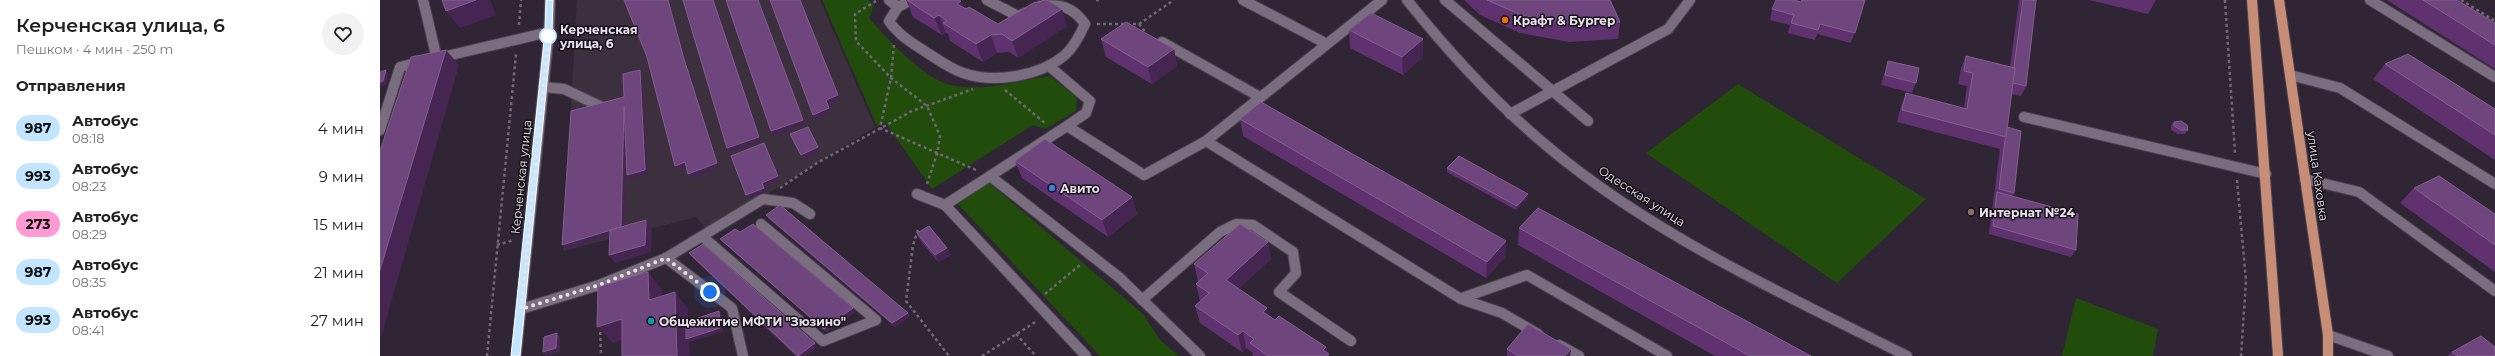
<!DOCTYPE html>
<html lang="ru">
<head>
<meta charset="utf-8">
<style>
	body { margin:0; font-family:Montserrat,sans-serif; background:#f2f2f2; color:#202124; height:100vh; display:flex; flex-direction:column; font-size:15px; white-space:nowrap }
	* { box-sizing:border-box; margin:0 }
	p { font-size:13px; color:#757577 }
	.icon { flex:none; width:22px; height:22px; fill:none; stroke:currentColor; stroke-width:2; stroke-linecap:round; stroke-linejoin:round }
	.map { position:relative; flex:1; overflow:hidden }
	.drawer { display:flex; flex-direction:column; background:#fff; width:380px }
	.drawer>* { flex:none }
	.badge { padding:0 8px; border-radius:13px; font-size:14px; line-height:26px }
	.you { position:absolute; width:20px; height:20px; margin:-10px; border:3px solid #fff; border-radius:50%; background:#1a73e8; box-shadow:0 0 0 6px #1a73e833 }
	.map>.badge { position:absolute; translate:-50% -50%; box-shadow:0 0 0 2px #fff }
	h2 { padding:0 16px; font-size:15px; line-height:36px }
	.round { display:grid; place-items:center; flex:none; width:42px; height:42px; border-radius:21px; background:#f2f2f2 }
	.overview { display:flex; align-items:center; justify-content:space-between; height:68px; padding:0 16px }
	h1 { font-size:19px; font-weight:600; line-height:30px }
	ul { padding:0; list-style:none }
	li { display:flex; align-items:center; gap:12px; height:48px; padding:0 16px }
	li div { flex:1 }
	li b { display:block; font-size:15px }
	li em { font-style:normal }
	li .badge { min-width:44px; font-weight:700; text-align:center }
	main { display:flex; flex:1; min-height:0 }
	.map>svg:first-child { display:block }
</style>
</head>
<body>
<main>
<section class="drawer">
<div class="overview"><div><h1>Керченская улица, 6</h1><p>Пешком · 4 мин · 250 m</p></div><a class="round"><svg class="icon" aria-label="heart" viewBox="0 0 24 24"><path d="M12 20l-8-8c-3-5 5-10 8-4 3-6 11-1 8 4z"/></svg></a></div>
<h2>Отправления</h2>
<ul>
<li><span class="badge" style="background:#c2e6ff;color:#111">987</span><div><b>Автобус</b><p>08:18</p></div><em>4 мин</em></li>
<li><span class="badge" style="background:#c2e6ff;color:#111">993</span><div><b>Автобус</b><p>08:23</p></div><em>9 мин</em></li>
<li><span class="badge" style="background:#ff9ad2;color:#111">273</span><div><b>Автобус</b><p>08:29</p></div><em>15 мин</em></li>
<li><span class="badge" style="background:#c2e6ff;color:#111">987</span><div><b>Автобус</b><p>08:35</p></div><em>21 мин</em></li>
<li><span class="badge" style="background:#c2e6ff;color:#111">993</span><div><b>Автобус</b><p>08:41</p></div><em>27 мин</em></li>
</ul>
</section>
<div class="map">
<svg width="2115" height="356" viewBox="0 0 2115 356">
	<rect width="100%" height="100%" fill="#302534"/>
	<polygon fill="#3c303f" points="197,0 440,0 495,127 328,231 316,217 183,251"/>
	<g fill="#214c0c">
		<path d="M 442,0 L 488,0 L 494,5 L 489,18 C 508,39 546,82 575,86 C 605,91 639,81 669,76 L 697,96 L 696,111 L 665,129 L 653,125 L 552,189 L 505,122 L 497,126 Z"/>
		<polygon points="1358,84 1546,199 1457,283 1266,153"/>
		<polygon points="608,182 763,314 780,340 799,356 720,356 576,202"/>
		<polygon points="1696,298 1778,329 1773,356 1682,356"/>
	</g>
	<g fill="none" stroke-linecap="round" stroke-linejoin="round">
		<g stroke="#4a414d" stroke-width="12">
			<g id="minor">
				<polyline points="43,0 57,59"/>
				<polyline points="509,0 518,7"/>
				<path d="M 531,0 L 518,7 L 509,21 C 519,36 534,44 549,54 C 560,61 571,69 583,73 C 615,84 660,76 685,55 C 694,47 700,35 705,24 C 693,7 680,3 660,6"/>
				<polyline points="607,0 638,16 645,13"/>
				<polyline points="863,0 947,44"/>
				<path d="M 1027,0 C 1078,64 1135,124 1201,173 C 1301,248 1416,300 1527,356"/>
				<polyline points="1065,0 1208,121"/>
				<polyline points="1990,0 2115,77"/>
				<polyline points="782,42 880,97"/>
				<polyline points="58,58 169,32"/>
				<polyline points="669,66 710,101 706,113 687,126 764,175 826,141 1002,0"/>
				<polyline points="1910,75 1960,88 2115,184"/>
				<polyline points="163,87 184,89 222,107"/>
				<polyline points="1130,114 1288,29 1310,0"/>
				<polyline points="1644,117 1886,174"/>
				<polyline points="0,130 20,67 40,62"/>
				<polyline points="826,141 1081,299 1122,313 1158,334"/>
				<polyline points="610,176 687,126"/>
				<polyline points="1925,179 1979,192 2115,291"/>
				<polyline points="537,194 565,205 706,356"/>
				<polyline points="565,205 610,176 740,278 820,356"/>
				<polyline points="323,237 443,341 496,320 381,224"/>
				<polyline points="286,258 352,308 363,356"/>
				<polyline points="1082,298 1147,275 1287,356"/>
				<polyline points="762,300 840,232 856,224 873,225 913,252 916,273 899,292 971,341"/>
				<polyline points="141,309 219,285 286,258 383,199 413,203 430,214"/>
				<polyline points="1948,335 2008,356"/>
				<polyline points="1179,345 1199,356"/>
				<polyline points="136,356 169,32 170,0"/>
			</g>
		</g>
		<g stroke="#4a414d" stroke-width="12">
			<g id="major">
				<polyline points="1872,0 1898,356"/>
				<polyline points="1899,0 1948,335 1948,356"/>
			</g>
		</g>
		<g stroke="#726875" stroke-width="2.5" stroke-dasharray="3 3" stroke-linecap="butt">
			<polyline points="716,0 719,0"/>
			<polyline points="1845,0 1855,153"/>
			<polyline points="2081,0 2115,21"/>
			<polyline points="496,1 475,14 476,41 511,78 547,106 560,136 557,154 547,184"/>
			<polyline points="717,24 759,24 794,0"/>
			<polyline points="759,24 766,33"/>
			<polyline points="139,25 141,0"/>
			<polyline points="514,45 511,78 500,128 596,170"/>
			<polyline points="625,90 666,124"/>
			<polyline points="1857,180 1866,281 1861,356"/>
			<polyline points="400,188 437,163 532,111 593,89"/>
			<polyline points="538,230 533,245 526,301 569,356"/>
			<polyline points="117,245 134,240"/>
			<polyline points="665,294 701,264"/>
			<polyline points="220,326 221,356"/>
			<polyline points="636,334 656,356"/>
			<polyline points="107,356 136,54"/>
			<polyline points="602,356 657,321"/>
		</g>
		<use href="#minor" stroke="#7a6d7f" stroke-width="10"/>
		<use href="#major" stroke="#c78d76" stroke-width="10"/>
	</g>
	<g fill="#5f326f">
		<polygon points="526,0 579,0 581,1 584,8 618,24 687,26 638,58 629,52 617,53 603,62 570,41 568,34 566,33 562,35 533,17"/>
		<polygon points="1084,0 1230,0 1240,22 1238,39 1189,42 1140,33 1100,15"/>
		<polygon points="1485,0 1471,43 1437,34 1435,40 1408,33 1410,25 1390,20 1392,9 1421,2"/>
		<polygon points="1639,0 1656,0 1646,86 1641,96 1632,94 1627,127 1634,193 1633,196 1696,250 1691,257 1609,234 1620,149 1517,122 1521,106 1526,93 1584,108 1587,86 1578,84 1581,68 1586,56 1630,67"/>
		<polygon points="1709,0 1776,0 1768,14"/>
		<polygon points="2007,0 2077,0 2115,23 2115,69"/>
		<polygon points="969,30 1043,39 1043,57 1023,75 970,48"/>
		<polygon points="721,39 794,49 797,66 772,84 726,57"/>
		<polygon points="1508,61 1536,83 1532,93 1501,85 1505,71"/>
		<polygon points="2005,64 2115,109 2115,160 1993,79"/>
		<polygon points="860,119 1126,241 1125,257 1106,278 863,136"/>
		<polygon points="1794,122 1808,130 1805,134 1798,134 1791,130 1791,125"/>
		<polygon points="635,161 752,197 757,214 728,237 642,178"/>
		<polygon points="1067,168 1148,198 1136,210 1067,172"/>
		<polygon points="2034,188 2115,214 2115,272 2020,203"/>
		<polygon points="386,215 528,313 530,316 515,327 388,218"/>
		<polygon points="1139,228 1431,356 1335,356 1138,245"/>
		<polygon points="537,233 571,255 558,262 540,240"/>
		<polygon points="340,239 475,312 446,332 343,242"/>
		<polygon points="309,253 437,347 425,356 416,356 312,257"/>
		<polygon points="891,259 858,289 889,316 895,320 946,347 947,353 949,354 949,356 873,356 872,352 866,348 862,352 820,323 815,306 820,301 816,284 819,281 818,281 814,264"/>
		<polygon points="1127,349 1191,349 1190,356 1127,356"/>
		<polygon points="2072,352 2115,356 2068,356"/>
	</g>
	<g fill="#462552">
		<polygon points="96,0 110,0 116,15 80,28 66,11"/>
		<polygon points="288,0 289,0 306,63 339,167 311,178 308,174 304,59"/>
		<polygon points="333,0 334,0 381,141 350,152 347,148"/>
		<polygon points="378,0 425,124 393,135 391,131"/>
		<polygon points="420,0 460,99 448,104 451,112 435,119 433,115"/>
		<polygon points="581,1 588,19 577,4"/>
		<polygon points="682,9 687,26 638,58 632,41"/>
		<polygon points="559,15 566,33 562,35 554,18"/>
		<polygon points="611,35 617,53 603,62 596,44"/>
		<polygon points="1043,39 1043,57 1023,75 1022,57"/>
		<polygon points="794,49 797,66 772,84 768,67"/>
		<polygon points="66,50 79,65 0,341 0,270"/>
		<polygon points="6,70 9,74 6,85 0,86 0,82"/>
		<polygon points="260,70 262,74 268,174 250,179 247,175"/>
		<polygon points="244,106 247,109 244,232 186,249 182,245"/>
		<polygon points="428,127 440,151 423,159 421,155"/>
		<polygon points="384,143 386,147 400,180 384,187 386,192 369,198 366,195 382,183"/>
		<polygon points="305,162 308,166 298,170 295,166"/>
		<polygon points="1148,194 1148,198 1136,210 1137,206"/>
		<polygon points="752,197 757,214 728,237 722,220"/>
		<polygon points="266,220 272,228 271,252 235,263 229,255"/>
		<polygon points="1126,241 1125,257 1106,278 1107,262"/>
		<polygon points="888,242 891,259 849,297 846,280"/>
		<polygon points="567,248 571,255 558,262 555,255"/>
		<polygon points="268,272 282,289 283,317 269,300"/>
		<polygon points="295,292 308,309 309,338 339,311 342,315 343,332 309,342 310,356 297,356"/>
		<polygon points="473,308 475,312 446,332 444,329"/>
		<polygon points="887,308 890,325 883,312"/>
		<polygon points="528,313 530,316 515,327 512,323"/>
		<polygon points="242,319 257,335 233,343 217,327"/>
		<polygon points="863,331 866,348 862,352 858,335"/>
		<polygon points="177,333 180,337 180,352 166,356 163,352"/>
		<polygon points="435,343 437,347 425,356 418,356"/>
		<polygon points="946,347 947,356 949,354 949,356 944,356 943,350"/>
		<polygon points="1191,349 1190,356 1185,356"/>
	</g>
	<g fill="#6e457d" stroke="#825e8e">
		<polygon points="62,0 96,0 66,11"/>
		<polygon points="244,0 288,0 304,59 337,163 308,174 305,162 295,166 267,57"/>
		<polygon points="303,0 333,0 379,137 347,148"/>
		<polygon points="346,0 378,0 423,120 391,131"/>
		<polygon points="390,0 420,0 458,95 446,100 449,108 433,115"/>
		<polygon points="527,0 579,0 581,1 577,4 586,9 589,7 618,24 655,2 658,3 663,0 667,0 682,9 632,41 622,34 611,35 596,44 563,23 567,21 559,15 554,18"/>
		<polygon points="1107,0 1230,0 1240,22 1191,24 1141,15"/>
		<polygon points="1396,0 1414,0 1421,2 1422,0 1485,0 1475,33 1440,24 1438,30 1411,23 1414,15 1392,9"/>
		<polygon points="1643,0 1656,0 1646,86 1633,83 1635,68 1634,67"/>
		<polygon points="2043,0 2077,0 2115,23 2115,45"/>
		<polygon points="991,13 1043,39 1022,57 969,30"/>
		<polygon points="746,22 794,49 768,67 721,39"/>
		<polygon points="66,50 0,270 0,151 31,57"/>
		<polygon points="2028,54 2115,109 2115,135 2005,64"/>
		<polygon points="1586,56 1635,68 1626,137 1522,110 1526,93 1587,109 1593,73 1584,71"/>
		<polygon points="1508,61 1539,68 1536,83 1505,75"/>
		<polygon points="6,70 3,81 0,82 0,72"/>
		<polygon points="260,70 265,170 247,175 244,106 241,227 182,245 191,111 244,97 243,74"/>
		<polygon points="881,102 1126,241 1107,262 860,119"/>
		<polygon points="1801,121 1807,125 1808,130 1801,130 1794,126 1794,122"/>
		<polygon points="428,127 438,147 421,155 410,134"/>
		<polygon points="1627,127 1641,131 1634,193 1619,189 1625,140 1626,137"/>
		<polygon points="665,139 752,197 722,220 635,161"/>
		<polygon points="384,143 398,176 382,183 384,188 366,195 351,156"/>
		<polygon points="1079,156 1148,194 1137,206 1067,168"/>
		<polygon points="2059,176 2115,214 2115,245 2034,188"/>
		<polygon points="1617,192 1698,214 1696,250 1613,226"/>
		<polygon points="400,205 528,313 512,323 386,215"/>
		<polygon points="1158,208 1431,356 1370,356 1139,228"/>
		<polygon points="266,220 265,245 229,255 230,230"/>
		<polygon points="373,224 473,308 444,329 340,239 355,229 360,232"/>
		<polygon points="860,224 888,242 846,280 887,308 883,312 895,320 899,316 946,347 943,350 949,354 947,356 888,356 870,343 874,339 863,331 858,335 815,306 829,293 816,284 828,273 814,264"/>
		<polygon points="549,226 567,248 555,255 537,233"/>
		<polygon points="323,244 435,343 418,356 309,253"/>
		<polygon points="268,272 269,300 295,292 297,356 242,356 242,319 217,327 218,287"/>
		<polygon points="339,311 340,328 306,339 306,322"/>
		<polygon points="1148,324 1191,349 1185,356 1139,356 1127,349"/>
		<polygon points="177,333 176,348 163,352 164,337"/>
		<polygon points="2101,336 2115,347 2115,356 2078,356 2072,352"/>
	</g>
	<polygon fill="#c2e6ff" stroke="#fff" points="166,0 173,0 172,32 140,356 131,356 165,32"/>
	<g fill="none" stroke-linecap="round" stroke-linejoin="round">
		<polyline stroke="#eae3ed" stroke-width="4" stroke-dasharray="0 7.2" points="168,36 169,32 141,309 219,285 286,258 330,292"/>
	</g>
	<circle fill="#e8710a" stroke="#151017" stroke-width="1.5" cx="1125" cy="20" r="4"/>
	<circle fill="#fff" stroke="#c2e6ff" stroke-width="2" cx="168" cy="36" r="8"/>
	<circle fill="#3f7fe0" stroke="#151017" stroke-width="1.5" cx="672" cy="188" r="4"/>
	<circle fill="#8d6e63" stroke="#151017" stroke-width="1.5" cx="1591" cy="212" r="4"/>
	<circle fill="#0f9aa8" stroke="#151017" stroke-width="1.5" cx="271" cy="321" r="4"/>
	<g text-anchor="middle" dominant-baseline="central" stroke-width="3" stroke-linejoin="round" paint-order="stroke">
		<g font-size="12" font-weight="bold" fill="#eae3ed" stroke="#151017" text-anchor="start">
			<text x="1133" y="20">Крафт &amp; Бургер</text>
			<text x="680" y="188">Авито</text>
			<text x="1599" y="212">Интернат №24</text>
			<text x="279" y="321">Общежитие МФТИ "Зюзино"</text>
		</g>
		<g font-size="12" font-weight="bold" fill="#eae3ed" stroke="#151017" text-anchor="start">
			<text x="180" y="29">Керченская<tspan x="180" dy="14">улица, 6</tspan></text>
		</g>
		<g font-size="12" fill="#eae3ed" stroke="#151017">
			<text transform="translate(1938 176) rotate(82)">улица Каховка</text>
			<text transform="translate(141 177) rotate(-84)">Керченская улица</text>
			<text transform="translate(1262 196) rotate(33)">Одесская улица</text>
		</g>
	</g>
</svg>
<div class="you" style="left:330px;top:292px"></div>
</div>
</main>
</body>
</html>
